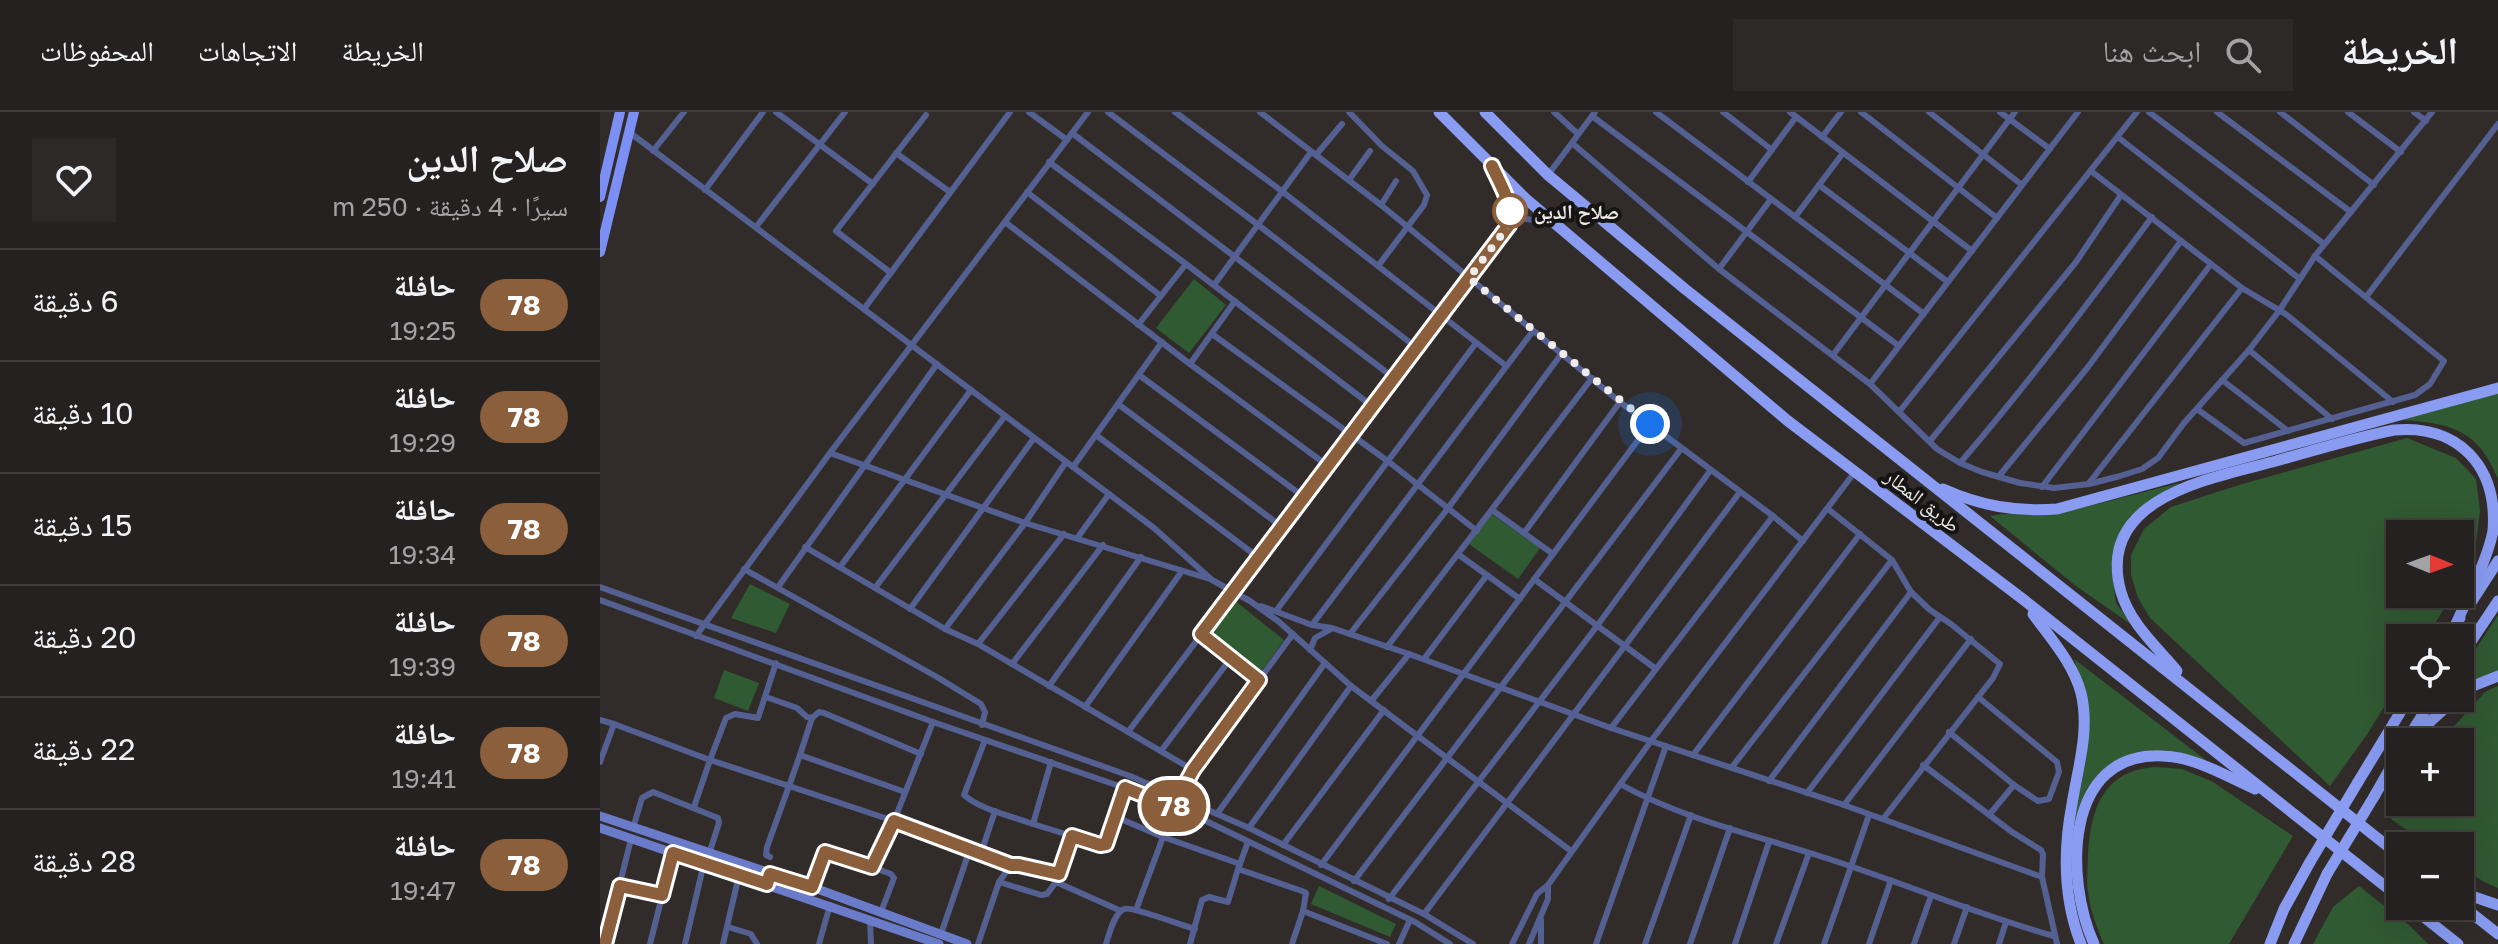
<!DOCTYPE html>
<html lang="ar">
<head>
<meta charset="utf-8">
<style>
	body { margin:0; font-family:"Golos Text","Noto Naskh Arabic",sans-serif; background:#2d2929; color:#f1f3f6; direction:rtl; height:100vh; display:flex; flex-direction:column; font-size:30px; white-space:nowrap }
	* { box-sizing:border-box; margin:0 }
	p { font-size:26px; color:#a3a3a5 }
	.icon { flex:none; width:44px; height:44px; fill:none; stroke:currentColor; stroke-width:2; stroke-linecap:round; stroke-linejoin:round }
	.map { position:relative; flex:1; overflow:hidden; direction:ltr }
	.sheet { display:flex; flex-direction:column; background:#252120; width:600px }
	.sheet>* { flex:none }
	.badge { padding:0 16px; border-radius:26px; font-size:28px; line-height:52px }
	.needle { width:52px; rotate:91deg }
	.controls { position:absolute; left:1786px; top:408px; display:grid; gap:16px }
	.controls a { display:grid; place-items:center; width:88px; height:88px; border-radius:0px; background:#252120; box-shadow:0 8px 32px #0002,0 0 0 2px #423e3e; font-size:40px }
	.you { position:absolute; width:40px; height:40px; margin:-20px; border:6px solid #fff; border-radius:50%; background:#1a73e8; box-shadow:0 0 0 12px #1a73e833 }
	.map>.badge { position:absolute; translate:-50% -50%; box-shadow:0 0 0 4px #fff }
	.round { display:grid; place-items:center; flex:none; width:84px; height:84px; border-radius:0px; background:#2d2929 }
	.overview { display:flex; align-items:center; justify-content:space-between; height:136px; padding:0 32px }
	h1 { font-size:38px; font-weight:700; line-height:60px }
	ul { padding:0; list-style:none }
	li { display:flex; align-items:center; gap:24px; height:112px; padding:0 32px; border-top:2px solid #423e3e }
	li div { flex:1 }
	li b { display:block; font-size:30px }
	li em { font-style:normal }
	li .badge { min-width:88px; font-weight:700; text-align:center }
	header { display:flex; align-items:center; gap:48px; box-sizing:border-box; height:112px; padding:0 40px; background:#252120; border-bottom:2px solid #423e3e }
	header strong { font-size:38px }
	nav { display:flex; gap:44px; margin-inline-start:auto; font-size:28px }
	.search { width:560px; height:72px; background:#2d2929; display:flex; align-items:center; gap:20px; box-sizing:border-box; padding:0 28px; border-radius:0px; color:#a3a3a5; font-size:30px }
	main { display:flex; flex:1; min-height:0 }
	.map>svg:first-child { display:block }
</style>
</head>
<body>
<header>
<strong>الخريطة</strong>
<div class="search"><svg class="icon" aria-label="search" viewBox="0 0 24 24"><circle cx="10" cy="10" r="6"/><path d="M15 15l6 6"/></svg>ابحث هنا</div>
<nav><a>الخريطة</a><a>الاتجاهات</a><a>المحفوظات</a></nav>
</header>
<main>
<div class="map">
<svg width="1898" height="832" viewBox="0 0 1898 832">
	<rect width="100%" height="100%" fill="#312c2a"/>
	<g fill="#305a32">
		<polygon points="594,167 626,193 589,241 556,216"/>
		<path d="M 1898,281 L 1898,367 C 1878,317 1850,311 1801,308 Z"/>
		<polygon points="1807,326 1856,346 1876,367 1880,398 1874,448 1860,470 1860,422 1800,422 1800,482 1853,482 1826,526 1800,526 1800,569 1768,621 1730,674 1550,506 1538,486 1531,463 1531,443 1544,417 1571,395 1639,373"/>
		<path d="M 1580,371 L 1549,388 L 1530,405 L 1518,426 L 1511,455 L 1516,491 L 1532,513 L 1476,474 L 1390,404 C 1414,399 1440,404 1465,399 C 1503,392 1542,380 1580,371 Z"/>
		<polygon points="890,401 940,436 918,467 869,432"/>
		<polygon points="150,472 190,492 176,521 131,506"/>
		<polygon points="634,488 684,528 659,563 608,523"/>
		<polygon points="1898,503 1898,560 1860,578 1860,561"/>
		<path d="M 1474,547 L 1607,649 C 1597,646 1587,642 1577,640 C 1535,632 1492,652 1479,695 C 1472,720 1473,748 1473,774 C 1460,729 1483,684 1487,639 C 1490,614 1482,570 1474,547 Z"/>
		<polygon points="124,558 159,571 148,599 114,586"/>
		<polygon points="1898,574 1898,776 1884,770 1860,754 1860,734 1830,734 1791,707 1800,687 1800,690 1860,690 1860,630 1840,630 1885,580"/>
		<path d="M 1555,655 L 1582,657 L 1613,670 L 1693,724 L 1629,832 L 1504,832 L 1502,828 C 1496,812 1490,797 1488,780 C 1486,768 1488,755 1488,743 C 1491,698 1502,659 1555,655 Z"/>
		<polygon points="719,774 796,812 790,825 711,792"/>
		<polygon points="1759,774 1810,814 1828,832 1713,832 1733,795"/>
	</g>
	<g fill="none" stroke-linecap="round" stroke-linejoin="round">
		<g stroke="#546091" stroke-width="6">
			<polyline points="176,0 273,72"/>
			<polyline points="429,0 467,28"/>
			<polyline points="508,0 657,112 817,236"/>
			<polyline points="575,0 683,80 905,253"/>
			<polyline points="660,0 781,93 1020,290 1173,404 1203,429"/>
			<polyline points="749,0 782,34 813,59 827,83 824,93 778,154"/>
			<polyline points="954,0 978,22"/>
			<polyline points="1056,0 1324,202"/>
			<polyline points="1123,0 1172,38"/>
			<polyline points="1190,0 1372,139"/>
			<polyline points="1261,0 1397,106"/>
			<polyline points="1329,0 1422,73"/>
			<polyline points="1400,0 1450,37"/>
			<polyline points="1549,0 1724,132"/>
			<polyline points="1617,0 1751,100"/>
			<polyline points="1680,0 1774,73"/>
			<polyline points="1748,0 1801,40"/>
			<polyline points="1814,0 1826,9"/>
			<polyline points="992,4 1299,234"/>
			<polyline points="29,20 554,416 612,468 650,489 678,509 751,574 971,739"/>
			<polyline points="472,21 794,266"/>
			<polyline points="1222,25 1241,0"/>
			<polyline points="1519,26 1700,167"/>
			<polyline points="972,31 1119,157 1270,272 1337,337 1360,351 1382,360 1420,371 1454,376 1489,372 1520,364 1542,357 1558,346 1584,311 1649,238 1679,199 1715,144 1832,0"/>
			<polyline points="53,39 84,0"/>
			<polyline points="296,41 350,80"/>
			<polyline points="716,43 742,12"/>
			<polyline points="449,50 586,152 772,294"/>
			<polyline points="1491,59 1642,176 1687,203 1793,290"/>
			<path d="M 895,60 C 902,77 913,95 909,113"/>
			<polyline points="948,63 995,0"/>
			<polyline points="749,68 770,39"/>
			<polyline points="1148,70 1196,5"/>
			<polyline points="1219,73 1348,170"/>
			<polyline points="105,78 163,0"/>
			<polyline points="427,80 561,184"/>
			<polyline points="781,93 796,69"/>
			<polyline points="1195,105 1243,41"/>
			<polyline points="405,110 590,252 728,354"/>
			<polyline points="156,115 245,0"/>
			<polyline points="1119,157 1171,87"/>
			<polyline points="291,161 236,119 326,3"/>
			<polyline points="614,173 711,40"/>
			<polyline points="1766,185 1898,12"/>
			<polyline points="264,197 410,0"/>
			<polyline points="538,213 586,152"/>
			<polyline points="612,222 789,350 877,419"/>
			<polyline points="1649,238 1732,307"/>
			<polyline points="1233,243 1415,0"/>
			<polyline points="590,252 635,189"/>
			<polyline points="539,263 704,385"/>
			<polyline points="1622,268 1688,319"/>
			<polyline points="1270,272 1478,0"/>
			<polyline points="518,292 682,415"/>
			<polyline points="1597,297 1644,331 1815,283 1830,272 1844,249 1715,144"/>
			<polyline points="1299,300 1537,0"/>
			<polyline points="496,323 659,446"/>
			<polyline points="1330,329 1476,150 1521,83"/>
			<polyline points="230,341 425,411 610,467"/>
			<path d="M 1360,351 C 1428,272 1490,189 1552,105"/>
			<polyline points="473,355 562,230"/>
			<polyline points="1399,364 1488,255 1581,129"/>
			<polyline points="1489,371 1642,176"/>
			<polyline points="1442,375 1611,152"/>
			<polyline points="1228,397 1292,448 1311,480 1330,498 1351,512 1400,552 1393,566 1283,707"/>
			<polyline points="892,398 953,442"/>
			<polyline points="924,421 1020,290"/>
			<polyline points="478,425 509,382"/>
			<polyline points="205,435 345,517 378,532 593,658"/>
			<polyline points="859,443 920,487"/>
			<polyline points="240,455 371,278"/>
			<polyline points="144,457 337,565 381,592 385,600 382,613"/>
			<polyline points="934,467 1056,557"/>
			<polyline points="0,475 530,664 649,716 824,802 873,832"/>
			<polyline points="178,475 337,252"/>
			<polyline points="275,476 405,304"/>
			<polyline points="0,488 333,610 525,676 606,709 815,810 850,832"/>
			<polyline points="661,494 712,513 732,516 809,542 1011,616 1244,693 1442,765"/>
			<polyline points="310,497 434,326"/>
			<polyline points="676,499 876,231"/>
			<polyline points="712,513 933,219"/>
			<polyline points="345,517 425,411 466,350"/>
			<polyline points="601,522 659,568"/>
			<polyline points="750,522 849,395 962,241"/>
			<polyline points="96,524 230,341 488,0"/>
			<polyline points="378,532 464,422"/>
			<polyline points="787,535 992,266"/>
			<polyline points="710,538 715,526 731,517"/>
			<polyline points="824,547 887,463"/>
			<polyline points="412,552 503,433"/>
			<polyline points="449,574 541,445"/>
			<polyline points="166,585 197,596 207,605 212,606"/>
			<polyline points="772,588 809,542"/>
			<polyline points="485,595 582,459"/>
			<polyline points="0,608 14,612"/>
			<polyline points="333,610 294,709 370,737"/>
			<polyline points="1011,616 1173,404"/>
			<polyline points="528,620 909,113 918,106 948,110"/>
			<polyline points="1349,620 1414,673 1438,689 1449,687 1459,660 1457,650 1378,585"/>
			<path d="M 385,628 L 364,683 C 381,698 412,704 433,712"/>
			<polyline points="561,639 631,546"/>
			<polyline points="200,643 189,674 294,709 272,755 291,762 294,766 281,800"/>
			<polyline points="1093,643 1260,422"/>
			<polyline points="0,650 14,612 110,648 94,695"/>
			<polyline points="451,650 433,712 472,724"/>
			<polyline points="1323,653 1412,720 1441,738 1443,742 1442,765 1457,832"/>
			<polyline points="1132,655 1292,448"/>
			<polyline points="1169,669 1311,480"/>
			<path d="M 1020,672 C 1079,705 1146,721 1210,741 C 1292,766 1371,801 1454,824"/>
			<polyline points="305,680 200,643 212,606 219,600 224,601 321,642"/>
			<polyline points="1207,681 1340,505"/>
			<polyline points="1244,693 1371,527"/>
			<polyline points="573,695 593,658 693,522"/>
			<polyline points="617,702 725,551"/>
			<polyline points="1389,703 1414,673"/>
			<polyline points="516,705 563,725"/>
			<polyline points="33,716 42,686 53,680 118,706 119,711 109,742"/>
			<polyline points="649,716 751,574"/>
			<polyline points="648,730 638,757 702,779 706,781 703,799"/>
			<polyline points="683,733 784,598"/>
			<polyline points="381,741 395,699"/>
			<polyline points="170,745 166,743 167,735 189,674 110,648 126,606 135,602 158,606 176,551"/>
			<polyline points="411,753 419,753 459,762"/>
			<polyline points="721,753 1050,312"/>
			<polyline points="754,769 1081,337"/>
			<polyline points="20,774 62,783"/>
			<polyline points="212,775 225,740 272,755"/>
			<polyline points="789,787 997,514 1110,359"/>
			<polyline points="536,798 563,725 640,752"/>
			<polyline points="521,799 456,770 472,724 500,733 506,732 525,676"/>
			<polyline points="824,802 1140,380"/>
			<polyline points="270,808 271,832"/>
			<polyline points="128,815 151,822 157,832"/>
			<polyline points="341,822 370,737 411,753 399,770"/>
			<polyline points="5,832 31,727"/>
			<polyline points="50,832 73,741"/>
			<polyline points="85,832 104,751"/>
			<polyline points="123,832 139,763"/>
			<polyline points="219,832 230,793"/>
			<polyline points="378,832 399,770 441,783 447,782 456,770"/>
			<path d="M 506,832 C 509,823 514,801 524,797 C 532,794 583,814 595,817"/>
			<polyline points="590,832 602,788 609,785 628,790 638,757"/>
			<polyline points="692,832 703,799 787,832"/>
			<polyline points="799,832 810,808"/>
			<polyline points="912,832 937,782 948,773 1051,629 1254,361"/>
			<polyline points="929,832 948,787 948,773"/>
			<polyline points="941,832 941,808"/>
			<polyline points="996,832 1066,634"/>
			<polyline points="1045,832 1091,703"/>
			<polyline points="1090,832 1130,716"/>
			<polyline points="1135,832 1169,730"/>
			<polyline points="1176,832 1209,741"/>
			<polyline points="1224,832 1269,703"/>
			<polyline points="1269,832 1291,768"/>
			<polyline points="1314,832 1331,784"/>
			<polyline points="1354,832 1367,795"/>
			<polyline points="1399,832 1406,810"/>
		</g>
		<g stroke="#6a7bc9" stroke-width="9">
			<polyline points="0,704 212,775 367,832"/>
			<polyline points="0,716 339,832"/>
		</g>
		<g stroke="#7b8ff4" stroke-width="10">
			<polyline points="0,85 20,0"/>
			<polyline points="0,140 34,0"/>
		</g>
		<g stroke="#899cf2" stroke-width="11">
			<polyline points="839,0 926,87 1188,309 1424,488 1800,786"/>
			<polyline points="885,0 948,63 1085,177 1800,744"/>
			<path d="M 1343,377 C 1381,394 1416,400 1457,397 L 1898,276"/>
			<polyline points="1872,489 1898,449"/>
			<path d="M 1433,502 C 1451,527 1473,551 1481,581 C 1490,618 1478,655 1472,692 C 1463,739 1463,786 1481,832"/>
			<polyline points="1847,526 1860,506"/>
			<polyline points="1860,546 1898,489"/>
			<path d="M 1577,559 C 1556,534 1530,511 1521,480 C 1494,385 1613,366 1676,349 C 1715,338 1754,326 1794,318 C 1857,312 1898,353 1893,419 C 1887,449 1868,484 1856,512"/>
			<polyline points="1860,583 1873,574 1898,564"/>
			<polyline points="1810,623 1833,586"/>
			<polyline points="1808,630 1856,586"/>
			<polyline points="1758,670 1809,586"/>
			<polyline points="1775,683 1800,639"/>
			<polyline points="1860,780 1898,793"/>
			<polyline points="1860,792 1898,822"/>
			<polyline points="1810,794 1858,832"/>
			<path d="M 1494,832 C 1465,768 1463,639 1563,644 C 1595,645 1626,664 1655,677"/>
			<polyline points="1670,832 1684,797 1710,750"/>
			<polyline points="1694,832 1727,762"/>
		</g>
		<g stroke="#899cf2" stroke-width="11">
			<polyline points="1710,750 1758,670"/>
			<polyline points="1727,762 1775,683"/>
		</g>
	</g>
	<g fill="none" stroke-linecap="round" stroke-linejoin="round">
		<g stroke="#fff" stroke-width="18">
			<path id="line" d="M 5,832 L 20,774 L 62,783 L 73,741 L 167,772 L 170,762 L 212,775 L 225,740 L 272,755 L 294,709 L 411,753 L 419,753 L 459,762 L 472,724 L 500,733 L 506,732 L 525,676 L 573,695 L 593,658 L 659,568 L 601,522 L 909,113 C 914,93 900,72 892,54"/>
		</g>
		<use href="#line" stroke="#8b5e3c" stroke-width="12"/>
		<polyline stroke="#eeebea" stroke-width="8" stroke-dasharray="0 14.4" points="910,99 909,113 869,166 1050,312"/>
	</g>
	<circle fill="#fff" stroke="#8b5e3c" stroke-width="4" cx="910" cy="99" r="16"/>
	<g text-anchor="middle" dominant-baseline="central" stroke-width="8" stroke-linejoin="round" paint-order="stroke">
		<g font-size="20" font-weight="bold" fill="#eeebea" stroke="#171514" text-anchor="start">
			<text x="934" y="99">صلاح الدين</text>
		</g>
		<g font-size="20" fill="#eeebea" stroke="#171514">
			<text transform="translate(1323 388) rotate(38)">طريق المطار</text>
		</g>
	</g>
</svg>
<div class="controls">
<a><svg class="needle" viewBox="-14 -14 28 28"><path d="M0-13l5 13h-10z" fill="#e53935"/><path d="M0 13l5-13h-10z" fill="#a3a3a5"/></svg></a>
<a><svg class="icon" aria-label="locate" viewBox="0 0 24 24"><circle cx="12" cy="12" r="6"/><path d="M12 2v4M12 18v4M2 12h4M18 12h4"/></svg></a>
<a>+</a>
<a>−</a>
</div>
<div class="you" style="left:1050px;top:312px"></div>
<b class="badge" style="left:574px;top:694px;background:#8b5e3c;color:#fff">78</b>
</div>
<section class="sheet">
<div class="overview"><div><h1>صلاح الدين</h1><p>سيرًا · 4 دقيقة · 250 m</p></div><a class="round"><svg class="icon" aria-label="heart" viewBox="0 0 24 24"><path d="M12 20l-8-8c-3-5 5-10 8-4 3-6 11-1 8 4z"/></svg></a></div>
<ul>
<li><span class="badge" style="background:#8b5e3c;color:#fff">78</span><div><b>حافلة</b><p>19:25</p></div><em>6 دقيقة</em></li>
<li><span class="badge" style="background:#8b5e3c;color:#fff">78</span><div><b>حافلة</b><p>19:29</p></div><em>10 دقيقة</em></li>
<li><span class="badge" style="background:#8b5e3c;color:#fff">78</span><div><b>حافلة</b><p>19:34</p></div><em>15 دقيقة</em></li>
<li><span class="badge" style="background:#8b5e3c;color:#fff">78</span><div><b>حافلة</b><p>19:39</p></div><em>20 دقيقة</em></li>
<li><span class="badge" style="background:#8b5e3c;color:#fff">78</span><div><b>حافلة</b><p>19:41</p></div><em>22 دقيقة</em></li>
<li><span class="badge" style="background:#8b5e3c;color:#fff">78</span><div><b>حافلة</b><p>19:47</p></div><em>28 دقيقة</em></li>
</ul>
</section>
</main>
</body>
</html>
